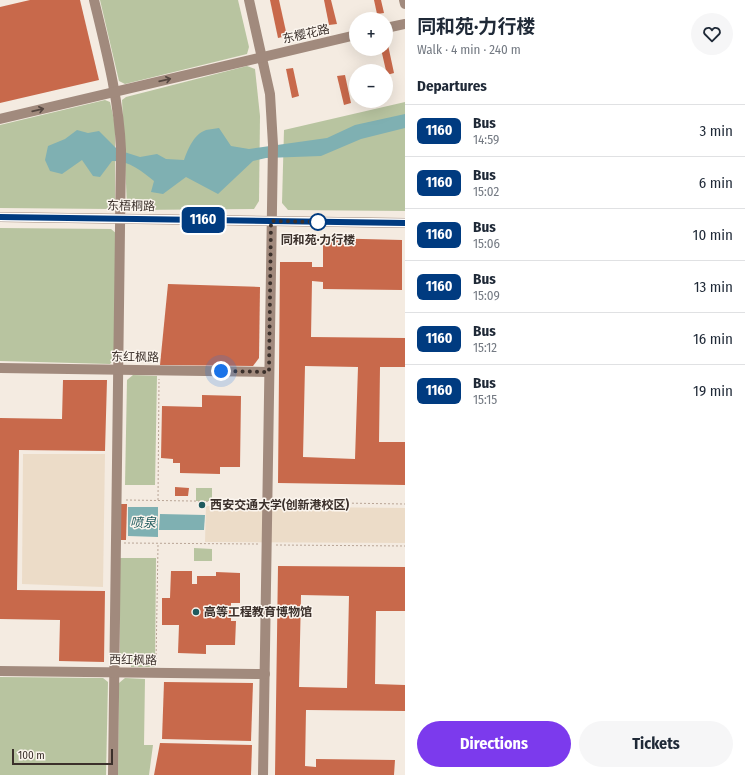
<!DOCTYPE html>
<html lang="en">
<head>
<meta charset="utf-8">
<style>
	body { margin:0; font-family:"Fira Sans Condensed","Noto Sans SC",sans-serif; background:#f6f6f7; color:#1f2937; height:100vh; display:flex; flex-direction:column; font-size:15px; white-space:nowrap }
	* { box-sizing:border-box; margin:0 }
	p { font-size:13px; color:#747a83 }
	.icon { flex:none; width:22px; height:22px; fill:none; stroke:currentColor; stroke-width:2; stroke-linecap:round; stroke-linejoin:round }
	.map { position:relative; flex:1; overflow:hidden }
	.details { display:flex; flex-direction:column; background:#fff; width:340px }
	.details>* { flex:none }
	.badge { padding:0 8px; border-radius:6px; font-size:14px; line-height:26px }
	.controls { position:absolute; left:349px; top:12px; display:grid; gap:8px }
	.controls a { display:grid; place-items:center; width:44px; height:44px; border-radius:50%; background:#fff; box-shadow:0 4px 16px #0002; font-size:20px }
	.scale { position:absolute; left:12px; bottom:10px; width:101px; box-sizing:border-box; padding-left:4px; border:2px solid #3b302b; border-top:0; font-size:11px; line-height:14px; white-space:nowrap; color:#3b302b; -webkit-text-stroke:3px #fbf5ee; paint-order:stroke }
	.you { position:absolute; width:20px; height:20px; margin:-10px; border:3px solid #fff; border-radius:50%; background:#1a73e8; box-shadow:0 0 0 6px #1a73e833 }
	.map>.badge { position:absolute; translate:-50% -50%; box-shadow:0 0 0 2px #fff }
	h2 { padding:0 12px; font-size:15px; line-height:36px }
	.round { display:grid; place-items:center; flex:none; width:42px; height:42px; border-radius:21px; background:#f6f6f7 }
	.summary { display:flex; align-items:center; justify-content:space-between; height:68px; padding:0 12px }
	h1 { font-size:19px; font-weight:700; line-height:30px }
	.cta { display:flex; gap:8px; margin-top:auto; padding:8px 12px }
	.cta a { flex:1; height:46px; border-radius:24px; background:#7c3aed; color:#fff; font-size:16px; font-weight:700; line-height:46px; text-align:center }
	.cta a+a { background:#f6f6f7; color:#1f2937 }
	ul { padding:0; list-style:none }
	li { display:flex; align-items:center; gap:12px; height:52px; padding:0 12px; border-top:1px solid #e0e1e3 }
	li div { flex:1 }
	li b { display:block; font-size:15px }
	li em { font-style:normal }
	li .badge { min-width:44px; font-weight:700; text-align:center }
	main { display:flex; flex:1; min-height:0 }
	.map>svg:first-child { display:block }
</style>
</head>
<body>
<main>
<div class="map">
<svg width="405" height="775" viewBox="0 0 405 775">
	<rect width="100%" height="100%" fill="#f4ebe1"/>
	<g fill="#b8c4a0">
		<polygon points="100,0 238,0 249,47 247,54 125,84 119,81"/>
		<polygon points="247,66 255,69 260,116 259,201 254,209 133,210 127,205 122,100 126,97"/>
		<polygon points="105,100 110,102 115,124 115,203 109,209 0,208 0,125"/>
		<polygon points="405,102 405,211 288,210 282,203 284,130"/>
		<polygon points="0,228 111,229 117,234 115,358 110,364 0,361"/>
		<polygon points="133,375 157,376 155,485 125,485 127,380"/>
		<rect x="196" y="488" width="16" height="13"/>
		<polygon points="194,548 212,549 212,561 194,561"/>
		<polygon points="120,558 156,558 155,667 131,667 131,664 120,664"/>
		<polygon points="0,677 103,678 108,682 106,775 0,775"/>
		<polygon points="125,678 145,679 144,745 153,745 149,775 118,775 119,683"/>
	</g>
	<g fill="#ecdcc8">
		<polygon points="23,454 105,454 103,587 22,584"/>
		<polygon points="206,506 405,508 405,543 205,542"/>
	</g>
	<g fill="#7fb0b2">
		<path d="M 405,114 L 405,128 L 361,139 L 321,156 L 266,158 L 253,161 L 218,194 L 186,177 L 163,194 L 151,192 L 154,181 C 142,171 128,160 112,161 L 100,177 L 93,176 L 82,160 L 62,174 L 50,171 L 45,160 L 48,146 L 65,139 L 77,130 L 88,133 L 99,131 L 118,150 L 140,157 L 157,154 L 166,159 L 184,160 C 188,149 194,134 206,130 C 210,129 215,129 219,128 L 231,146 L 249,149 L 327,138 L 355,125 Z"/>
		<polygon points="128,507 158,507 158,537 128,536"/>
		<polygon points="160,514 205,515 204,530 159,530"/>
	</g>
	<g fill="#c8694b" fill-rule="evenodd">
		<polygon points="30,0 80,0 99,80 0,103 0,7"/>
		<polygon points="270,0 279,0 287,36 278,38"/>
		<polygon points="324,0 331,0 337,24 329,25"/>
		<polygon points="374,0 381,0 384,13 377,14"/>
		<polygon points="386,45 388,45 394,73 387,75 381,49 386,49"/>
		<polygon points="293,68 299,96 292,98 286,69"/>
		<polygon points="345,75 351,103 344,105 337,76"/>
		<path d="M 323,238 L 402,240 L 402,290 L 323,289 L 323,282 L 312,281 L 311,337 L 405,338 L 405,367 L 380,367 L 379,442 L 405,442 L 405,485 L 278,483 L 280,262 L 312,262 L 312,267 L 323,267 ZM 305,366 L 358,367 L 355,459 L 303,457 Z"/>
		<polygon points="168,284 260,287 259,358 253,366 160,365"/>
		<polygon points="63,380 107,380 105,451 19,450 17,590 105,591 104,662 59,661 60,620 0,619 0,418 62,419"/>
		<polygon points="202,395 241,396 240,467 220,467 220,474 180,473 180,463 173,463 173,459 161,458 162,406 202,407"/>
		<polygon points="175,487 189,488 188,496 175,496"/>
		<polygon points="120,504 127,504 126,540 120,540"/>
		<path d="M 278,566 L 405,567 L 405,611 L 376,611 L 375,684 L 405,685 L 405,711 L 306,710 L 305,766 L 316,767 L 316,759 L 395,760 L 394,775 L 275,775 ZM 301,595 L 349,596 L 347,688 L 299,687 Z"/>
		<polygon points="171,571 192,571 192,584 197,584 197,576 216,576 216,572 240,573 240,603 231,603 231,621 236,621 235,645 206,645 206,654 178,653 179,625 162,625 162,598 170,598"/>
		<polygon points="164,682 253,683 251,741 162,739"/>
		<polygon points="160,743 252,745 251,775 154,775"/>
	</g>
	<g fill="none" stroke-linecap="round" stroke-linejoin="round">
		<g stroke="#b9a596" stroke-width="1" stroke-dasharray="2 2" stroke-linecap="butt">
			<polyline points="126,500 258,502"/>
			<polyline points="158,500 159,379"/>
			<polyline points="276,502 405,504"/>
			<polyline points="124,543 258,544"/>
			<polyline points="276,545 405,546"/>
			<polyline points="156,663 158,545"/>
		</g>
		<g stroke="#a18a7d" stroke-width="10">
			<path d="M 94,0 C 106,50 119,99 121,150 L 113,775"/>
			<polyline points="249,0 270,94 273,145 263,775"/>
			<polyline points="404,0 405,4"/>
			<polyline points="386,28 405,24"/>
			<polyline points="0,119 356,35"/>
			<polyline points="0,217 405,223"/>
			<polyline points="0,368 269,372"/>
			<polyline points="0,671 265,674"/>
		</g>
	</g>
	<defs><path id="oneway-shaft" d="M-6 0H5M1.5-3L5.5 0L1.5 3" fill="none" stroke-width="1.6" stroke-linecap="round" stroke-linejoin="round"/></defs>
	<g stroke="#544640">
		<use href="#oneway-shaft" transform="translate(165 80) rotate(-13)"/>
		<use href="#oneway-shaft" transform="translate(38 110) rotate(-13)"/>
	</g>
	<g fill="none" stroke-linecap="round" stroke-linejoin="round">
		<g stroke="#fff" stroke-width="9">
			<polyline id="line" points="0,217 405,223"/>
		</g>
		<use href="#line" stroke="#003b80" stroke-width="6"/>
		<polyline stroke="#3b302b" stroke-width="4" stroke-dasharray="0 7.2" points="221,371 269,372 271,221 318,222"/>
	</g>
	<circle fill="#fff" stroke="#003b80" stroke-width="2" cx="318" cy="222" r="8"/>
	<g fill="#1f5a5e" stroke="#fbf5ee" stroke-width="1.5">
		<circle cx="202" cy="505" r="4"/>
		<circle cx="196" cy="612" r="4"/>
	</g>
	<g text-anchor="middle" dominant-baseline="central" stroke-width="3" stroke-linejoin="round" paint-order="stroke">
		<g font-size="12" fill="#3b302b" stroke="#fbf5ee">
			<text transform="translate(306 34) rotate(-13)">东樱花路</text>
			<text transform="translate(131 206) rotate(1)">东梧桐路</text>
			<text transform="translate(135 357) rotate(1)">东红枫路</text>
			<text transform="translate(133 660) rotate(1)">西红枫路</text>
		</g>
		<g font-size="12" font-weight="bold" fill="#3b302b" stroke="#fbf5ee">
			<text x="318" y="240">同和苑·力行楼</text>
		</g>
		<g font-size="12" font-weight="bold" fill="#3b302b" stroke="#fbf5ee" text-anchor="start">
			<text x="210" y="505">西安交通大学(创新港校区)</text>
			<text x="204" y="612">高等工程教育博物馆</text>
		</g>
		<g font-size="13" font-style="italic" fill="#1f5a5e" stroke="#fbf5ee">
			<text x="143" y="522">喷泉</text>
		</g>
	</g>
</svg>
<div class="controls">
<a>+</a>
<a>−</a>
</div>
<div class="scale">100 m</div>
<div class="you" style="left:221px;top:371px"></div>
<b class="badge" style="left:203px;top:220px;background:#003b80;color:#fff">1160</b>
</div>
<section class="details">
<div class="summary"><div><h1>同和苑·力行楼</h1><p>Walk · 4 min · 240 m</p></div><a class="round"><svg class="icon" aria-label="heart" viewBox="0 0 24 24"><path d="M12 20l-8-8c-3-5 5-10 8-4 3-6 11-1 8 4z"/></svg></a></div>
<h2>Departures</h2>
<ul>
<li><span class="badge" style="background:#003b80;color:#fff">1160</span><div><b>Bus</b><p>14:59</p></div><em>3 min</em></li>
<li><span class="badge" style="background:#003b80;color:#fff">1160</span><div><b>Bus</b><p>15:02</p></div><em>6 min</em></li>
<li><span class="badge" style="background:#003b80;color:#fff">1160</span><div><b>Bus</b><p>15:06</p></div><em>10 min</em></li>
<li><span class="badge" style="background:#003b80;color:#fff">1160</span><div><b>Bus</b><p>15:09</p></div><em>13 min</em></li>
<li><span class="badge" style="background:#003b80;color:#fff">1160</span><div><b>Bus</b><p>15:12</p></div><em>16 min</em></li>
<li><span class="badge" style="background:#003b80;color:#fff">1160</span><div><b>Bus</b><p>15:15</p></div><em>19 min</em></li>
</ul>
<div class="cta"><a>Directions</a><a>Tickets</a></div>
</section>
</main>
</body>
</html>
